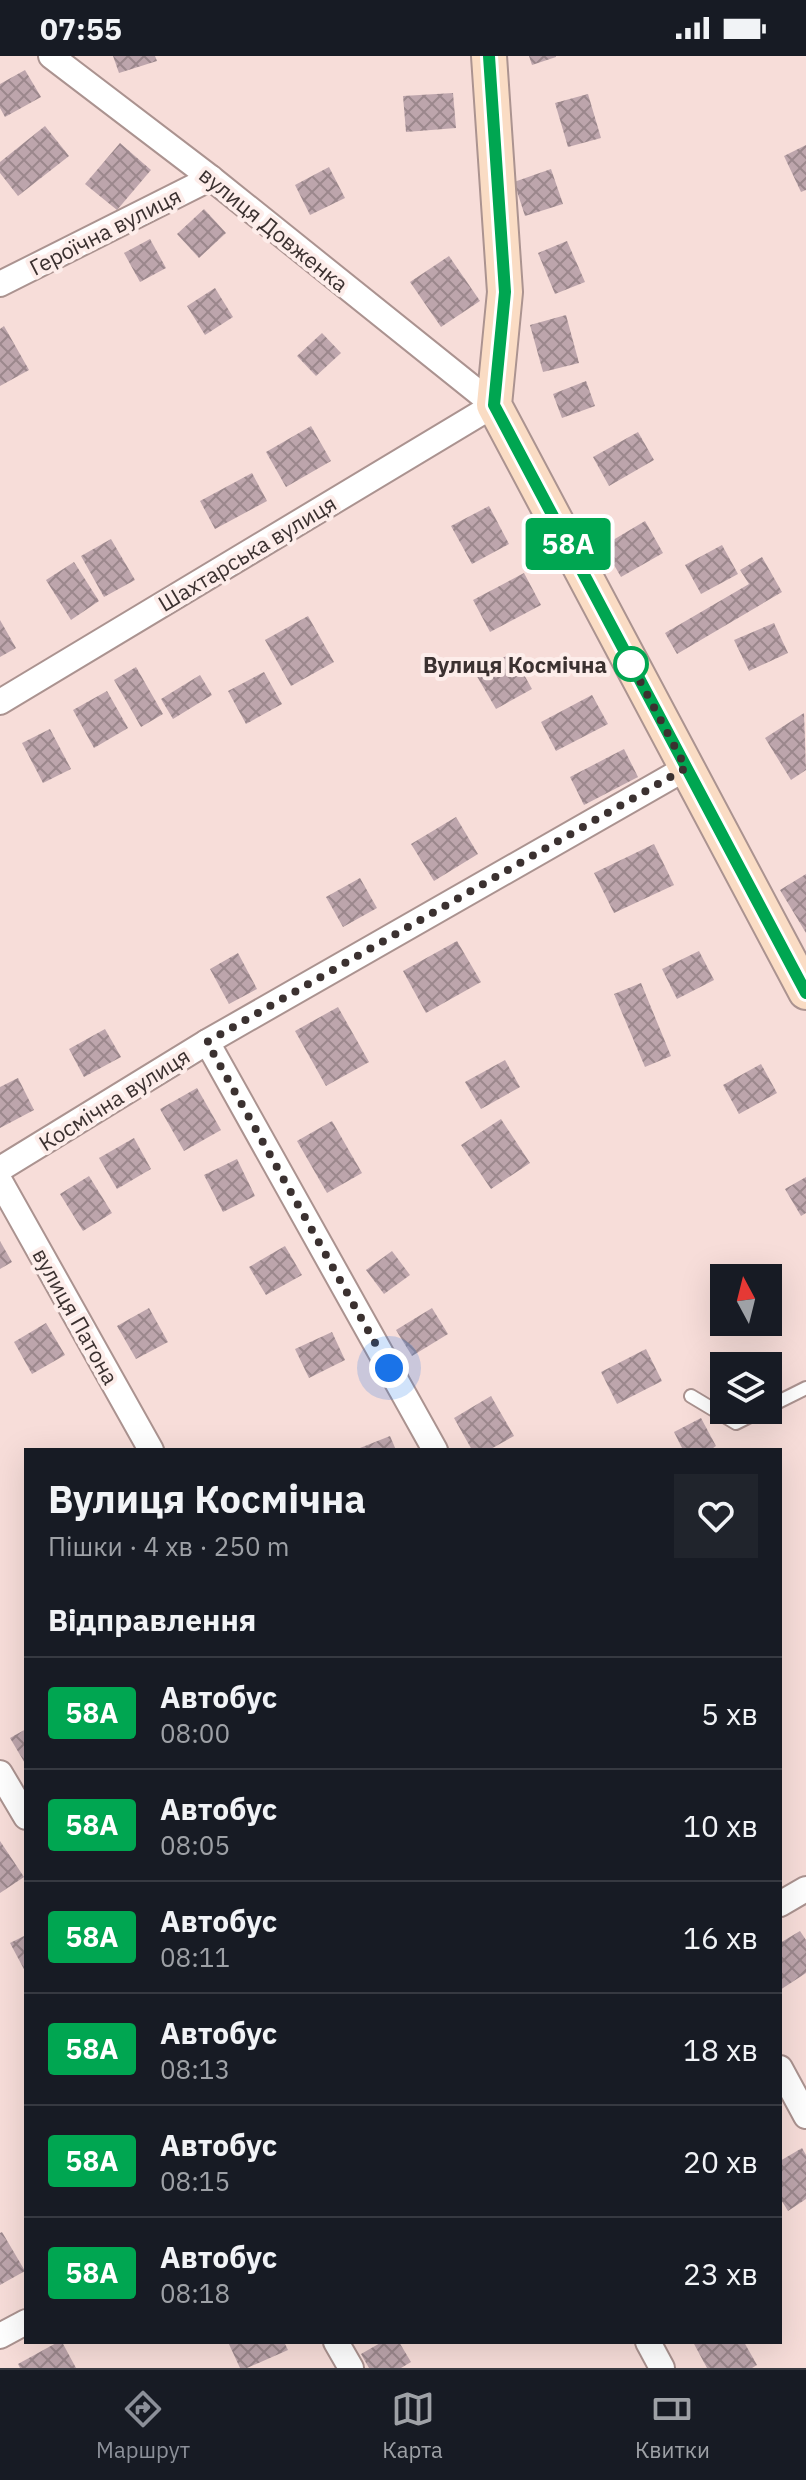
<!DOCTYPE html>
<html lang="uk">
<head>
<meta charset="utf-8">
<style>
	body { margin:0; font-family:"IBM Plex Sans",sans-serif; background:#20242c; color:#f1f3f6; height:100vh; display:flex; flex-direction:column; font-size:30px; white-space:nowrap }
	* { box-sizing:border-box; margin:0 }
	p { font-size:26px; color:#9ea1a6 }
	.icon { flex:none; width:44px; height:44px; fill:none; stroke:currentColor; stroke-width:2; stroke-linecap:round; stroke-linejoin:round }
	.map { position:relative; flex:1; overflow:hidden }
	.drawer { position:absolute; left:24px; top:1392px; width:758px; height:896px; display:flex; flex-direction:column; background:#171b24; border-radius:0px; box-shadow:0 8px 32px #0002 }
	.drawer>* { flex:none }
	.badge { padding:0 16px; border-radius:6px; font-size:28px; line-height:52px }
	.needle { width:52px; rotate:353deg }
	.controls { position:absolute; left:710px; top:1208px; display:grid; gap:16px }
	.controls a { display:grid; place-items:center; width:72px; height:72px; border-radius:0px; background:#171b24; box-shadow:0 8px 32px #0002; font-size:40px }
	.you { position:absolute; width:40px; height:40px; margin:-20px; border:6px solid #fff; border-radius:50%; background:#1a73e8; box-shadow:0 0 0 12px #1a73e833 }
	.map>.badge { position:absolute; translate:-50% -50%; box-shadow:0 0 0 4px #fff }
	h2 { padding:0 24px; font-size:30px; line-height:72px }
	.round { display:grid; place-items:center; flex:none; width:84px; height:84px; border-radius:0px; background:#20242c }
	.summary { display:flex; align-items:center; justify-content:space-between; height:136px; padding:0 24px }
	h1 { font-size:38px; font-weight:700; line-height:60px }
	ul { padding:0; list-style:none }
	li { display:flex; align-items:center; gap:24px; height:112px; padding:0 24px; border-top:2px solid #363941 }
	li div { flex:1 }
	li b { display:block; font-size:30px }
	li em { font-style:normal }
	li .badge { min-width:88px; font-weight:700; text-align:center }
	.status { display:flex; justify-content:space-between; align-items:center; height:56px; padding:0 40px; background:#171b24; direction:ltr }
	.status svg { height:22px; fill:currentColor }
	.dock { display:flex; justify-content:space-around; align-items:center; height:112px; border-top:2px solid #363941; background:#171b24; font-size:22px; color:#9ea1a6 }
	.dock a { display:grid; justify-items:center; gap:4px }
	.dock .active { color:#8c9099 }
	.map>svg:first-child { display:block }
</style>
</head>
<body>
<div class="status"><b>07:55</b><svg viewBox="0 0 49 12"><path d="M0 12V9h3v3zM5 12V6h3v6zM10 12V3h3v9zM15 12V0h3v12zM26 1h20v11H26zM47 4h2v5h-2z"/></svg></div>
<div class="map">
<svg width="806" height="2312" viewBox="0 0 806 2312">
	<defs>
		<pattern id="building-cross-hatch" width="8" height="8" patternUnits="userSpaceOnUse" patternTransform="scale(2)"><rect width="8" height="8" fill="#bda5ac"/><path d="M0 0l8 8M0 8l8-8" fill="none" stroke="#9b878c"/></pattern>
	</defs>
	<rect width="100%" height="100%" fill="#f7ddd9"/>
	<g fill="url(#building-cross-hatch)">
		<polygon points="113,0 155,0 157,5 119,17"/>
		<polygon points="529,0 556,0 556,1 532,9"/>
		<polygon points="25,14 41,41 5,61 0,52 0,28"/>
		<polygon points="453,37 456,72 406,76 403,40"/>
		<polygon points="588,38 601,82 568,91 555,47"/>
		<polygon points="45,70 69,100 18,140 0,117 0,106"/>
		<polygon points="120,87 151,114 117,154 85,128"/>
		<polygon points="806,89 806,134 801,136 784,100"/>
		<polygon points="329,111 345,142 310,159 295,129"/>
		<polygon points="551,113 563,148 525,160 514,126"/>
		<polygon points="204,153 226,177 199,202 177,178"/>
		<polygon points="150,183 166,212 140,226 124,197"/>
		<polygon points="567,185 585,226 555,238 538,197"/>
		<polygon points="449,200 480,245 441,271 410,226"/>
		<polygon points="215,232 233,261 205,279 187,250"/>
		<polygon points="566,259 579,307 543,316 530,269"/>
		<polygon points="4,270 29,314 0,330 0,273"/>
		<polygon points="322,277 341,297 316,320 297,300"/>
		<polygon points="586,325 595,350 562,362 553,338"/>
		<polygon points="311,370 331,405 286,431 266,396"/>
		<polygon points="638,376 654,404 609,430 593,401"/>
		<polygon points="252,417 267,445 215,473 200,445"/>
		<polygon points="489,450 509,488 472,508 451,470"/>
		<polygon points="645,465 663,497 621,521 603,490"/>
		<polygon points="111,483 135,524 104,541 81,500"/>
		<polygon points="722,489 738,518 701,538 685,509"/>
		<polygon points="762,501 782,536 677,598 665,577 749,528 740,514"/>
		<polygon points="74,506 99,545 71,564 46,524"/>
		<polygon points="524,517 541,549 490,576 473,544"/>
		<polygon points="308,560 334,606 291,630 265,584"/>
		<polygon points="0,564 16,592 0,601"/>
		<polygon points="774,567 788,597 749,615 734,584"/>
		<polygon points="512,597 532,633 496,653 475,617"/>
		<polygon points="136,611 163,658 141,671 114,624"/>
		<polygon points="264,616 282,648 246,668 228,635"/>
		<polygon points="200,619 212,639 173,663 161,643"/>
		<polygon points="107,635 128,672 94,692 73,654"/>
		<polygon points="592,639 608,668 556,695 541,666"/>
		<polygon points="804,657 806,714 791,724 765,682"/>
		<polygon points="50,673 71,713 43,727 22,687"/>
		<polygon points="624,693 638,721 584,749 570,721"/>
		<polygon points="456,761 478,798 434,825 411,788"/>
		<polygon points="654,788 674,829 614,857 594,817"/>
		<polygon points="806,818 806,877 780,834"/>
		<polygon points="360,822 377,852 343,871 326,841"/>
		<polygon points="457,885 481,926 426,957 403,915"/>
		<polygon points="699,895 714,924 677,943 662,913"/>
		<polygon points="238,897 257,933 229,948 210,913"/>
		<polygon points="641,927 671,1000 645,1011 614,938"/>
		<polygon points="338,951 369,1006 326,1030 295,975"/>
		<polygon points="105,973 121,1001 84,1021 69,993"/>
		<polygon points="505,1004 520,1031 481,1053 465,1026"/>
		<polygon points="761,1008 777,1037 739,1058 723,1029"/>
		<polygon points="18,1022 34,1054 0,1072 0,1031"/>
		<polygon points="197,1032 221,1074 184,1095 160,1053"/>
		<polygon points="501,1063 530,1107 491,1133 461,1089"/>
		<polygon points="332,1065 362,1117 327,1137 297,1085"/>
		<polygon points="134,1082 151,1113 117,1133 99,1102"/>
		<polygon points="237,1103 255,1140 223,1156 204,1119"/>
		<polygon points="89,1120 112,1157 83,1175 60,1138"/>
		<polygon points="806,1121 806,1157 801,1160 785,1133"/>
		<polygon points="0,1185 12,1206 0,1213"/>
		<polygon points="285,1190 302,1219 266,1239 249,1211"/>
		<polygon points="392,1195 410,1219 384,1238 366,1214"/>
		<polygon points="149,1252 168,1286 136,1303 117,1270"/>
		<polygon points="432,1252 448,1278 412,1300 396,1274"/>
		<polygon points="46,1267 65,1299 32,1318 14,1286"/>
		<polygon points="332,1276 345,1304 309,1322 295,1293"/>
		<polygon points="646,1293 662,1325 617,1348 601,1316"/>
		<polygon points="491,1340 514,1380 489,1394 472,1394 454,1362"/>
		<polygon points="701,1362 716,1390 710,1394 683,1394 674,1376"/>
		<polygon points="390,1380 396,1394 355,1394"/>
		<polygon points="26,1673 26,1709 10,1682"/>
		<polygon points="0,1785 24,1821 0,1837"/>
		<polygon points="800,1875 806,1884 806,1917 780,1934 780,1887"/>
		<polygon points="26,1879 26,1917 10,1887"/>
		<polygon points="802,2092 806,2099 806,2143 788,2155 780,2142 780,2105"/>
		<polygon points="2,2176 25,2215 0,2229 0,2177"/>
		<polygon points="58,2286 62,2286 76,2312 20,2312 18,2308"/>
		<polygon points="228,2286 284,2286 288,2294 247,2312 240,2312"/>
		<polygon points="382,2286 399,2286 411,2306 401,2312 369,2312 361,2298"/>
		<polygon points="693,2286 744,2286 757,2309 752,2312 707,2312"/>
	</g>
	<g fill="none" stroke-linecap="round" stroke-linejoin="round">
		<g stroke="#ab9390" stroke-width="16">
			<g id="lane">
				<polyline points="691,1340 736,1367 762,1354"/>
				<polyline points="768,1351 806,1332"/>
			</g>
		</g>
		<g stroke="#ab9390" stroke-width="28">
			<g id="street">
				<polyline points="0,228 211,122"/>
				<polyline points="0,646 494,349 211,122 51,0"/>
				<polyline points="207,986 435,1394"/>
				<polyline points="0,1113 207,986 686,712"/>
				<polyline points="0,1125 151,1394"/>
				<polyline points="0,1717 26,1761"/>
				<polyline points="780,1848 806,1833"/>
				<polyline points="780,2012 806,2060"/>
				<polyline points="0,2280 26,2266"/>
				<polyline points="336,2286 351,2312"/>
				<polyline points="648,2286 662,2312"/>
			</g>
		</g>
		<g stroke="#ab9390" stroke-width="38">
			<polyline id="secondary" points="489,0 505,236 494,349 806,936"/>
		</g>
		<use href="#lane" stroke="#fff" stroke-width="12"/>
		<use href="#street" stroke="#fff" stroke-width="24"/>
		<use href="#secondary" stroke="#fadcc4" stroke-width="34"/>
	</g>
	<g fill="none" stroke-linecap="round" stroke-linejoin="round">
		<g stroke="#fff" stroke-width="18">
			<polyline id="line" points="489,0 505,236 494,349 806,937"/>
		</g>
		<use href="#line" stroke="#00a651" stroke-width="12"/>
		<polyline stroke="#3b3130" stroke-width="8" stroke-dasharray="0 14.4" points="389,1312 207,986 686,712 631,608"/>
	</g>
	<circle fill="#fff" stroke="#00a651" stroke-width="4" cx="631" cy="608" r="16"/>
	<g text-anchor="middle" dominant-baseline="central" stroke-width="8" stroke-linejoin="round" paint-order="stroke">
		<g font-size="22" fill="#3b3130" stroke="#fdedea">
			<text transform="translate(274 173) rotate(39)">вулиця Довженка</text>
			<text transform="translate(105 175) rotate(-27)">Героїчна вулиця</text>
			<text transform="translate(247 497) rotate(-31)">Шахтарська вулиця</text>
			<text transform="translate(114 1043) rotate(-32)">Космічна вулиця</text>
			<text transform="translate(76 1260) rotate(61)">вулиця Патона</text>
		</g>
		<g font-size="22" font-weight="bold" fill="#3b3130" stroke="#fdedea" text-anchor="end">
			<text x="607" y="608">Вулиця Космічна</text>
		</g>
	</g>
</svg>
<div class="controls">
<a><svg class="needle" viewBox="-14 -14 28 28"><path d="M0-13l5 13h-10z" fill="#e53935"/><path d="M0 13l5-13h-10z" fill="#9ea1a6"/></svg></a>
<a><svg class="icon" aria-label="layers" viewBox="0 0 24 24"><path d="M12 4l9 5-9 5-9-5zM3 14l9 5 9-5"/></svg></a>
</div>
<div class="you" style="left:389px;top:1312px"></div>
<b class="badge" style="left:568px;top:488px;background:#00a651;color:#fff">58А</b>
<section class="drawer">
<div class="summary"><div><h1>Вулиця Космічна</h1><p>Пішки · 4 хв · 250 m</p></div><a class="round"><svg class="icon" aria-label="heart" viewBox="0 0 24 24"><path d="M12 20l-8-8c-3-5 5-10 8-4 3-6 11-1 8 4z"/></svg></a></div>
<h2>Відправлення</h2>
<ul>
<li><span class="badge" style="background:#00a651;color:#fff">58А</span><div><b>Автобус</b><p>08:00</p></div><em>5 хв</em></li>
<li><span class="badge" style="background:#00a651;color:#fff">58А</span><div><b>Автобус</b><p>08:05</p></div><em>10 хв</em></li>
<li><span class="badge" style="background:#00a651;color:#fff">58А</span><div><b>Автобус</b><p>08:11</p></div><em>16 хв</em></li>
<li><span class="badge" style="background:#00a651;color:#fff">58А</span><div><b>Автобус</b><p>08:13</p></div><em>18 хв</em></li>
<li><span class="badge" style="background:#00a651;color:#fff">58А</span><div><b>Автобус</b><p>08:15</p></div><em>20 хв</em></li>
<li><span class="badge" style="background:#00a651;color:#fff">58А</span><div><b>Автобус</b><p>08:18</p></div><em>23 хв</em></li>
</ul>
</section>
</div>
<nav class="dock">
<a class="active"><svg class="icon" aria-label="directions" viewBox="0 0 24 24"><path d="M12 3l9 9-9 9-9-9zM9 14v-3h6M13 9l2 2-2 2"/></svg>Маршрут</a>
<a><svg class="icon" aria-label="map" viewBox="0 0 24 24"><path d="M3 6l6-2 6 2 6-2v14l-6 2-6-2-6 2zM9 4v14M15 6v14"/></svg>Карта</a>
<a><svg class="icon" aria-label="tickets" viewBox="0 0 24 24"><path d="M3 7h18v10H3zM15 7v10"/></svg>Квитки</a>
</nav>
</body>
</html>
